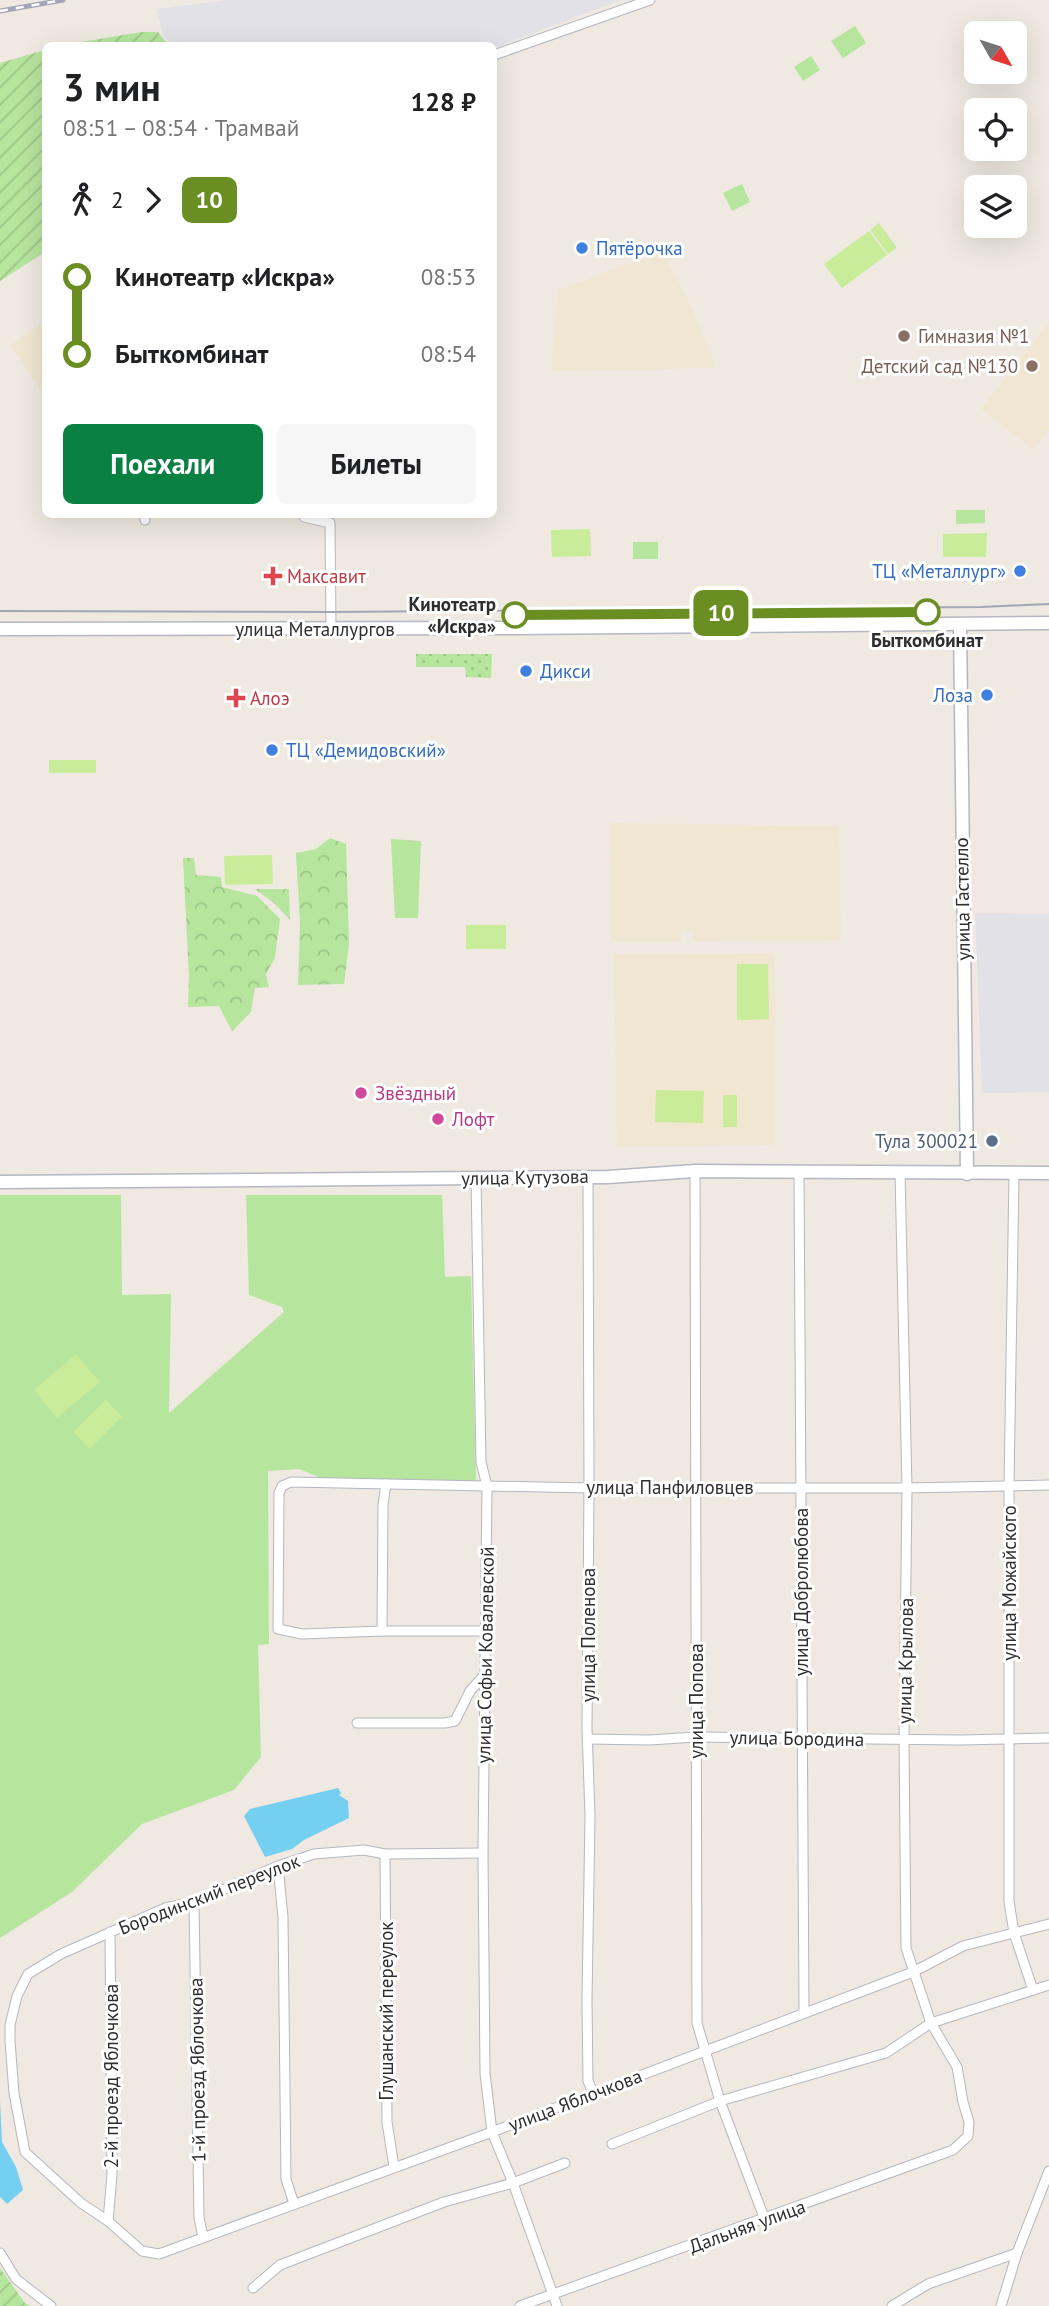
<!DOCTYPE html>
<html lang="ru">
<head>
<meta charset="utf-8">
<style>
	body { margin:0; font-family:"PT Sans",sans-serif; background:#f6f6f6; color:#202124; height:100vh; display:flex; flex-direction:column; font-size:26px; white-space:nowrap }
	* { box-sizing:border-box; margin:0 }
	p { font-size:23px; color:#757577 }
	.icon { flex:none; width:38px; height:38px; fill:none; stroke:currentColor; stroke-width:2; stroke-linecap:round; stroke-linejoin:round }
	.map { position:relative; flex:1; overflow:hidden }
	.panel { position:absolute; left:42px; top:42px; width:455px; height:476px; display:flex; flex-direction:column; background:#fff; border-radius:10px; box-shadow:0 7px 28px #0002 }
	.panel>* { flex:none }
	.badge { padding:0 14px; border-radius:10px; font-size:24px; line-height:46px }
	.needle { width:46px; rotate:129deg }
	.controls { position:absolute; left:964px; top:21px; display:grid; gap:14px }
	.controls a { display:grid; place-items:center; width:63px; height:63px; border-radius:10px; background:#fff; box-shadow:0 7px 28px #0002; font-size:35px }
	.map>.badge { position:absolute; translate:-50% -50%; box-shadow:0 0 0 4px #fff }
	.legs { display:flex; align-items:center; gap:10px; height:77px; padding:0 21px; font-size:23px }
	.legs p { margin-inline-start:auto }
	.headline { display:flex; align-items:center; justify-content:space-between; height:119px; padding:0 21px }
	h1 { font-size:38px; font-weight:600; line-height:52px }
	.action { display:flex; gap:14px; margin-top:auto; padding:14px 21px }
	.action a { flex:1; height:80px; border-radius:10px; background:#0b8043; color:#fff; font-size:28px; font-weight:600; line-height:80px; text-align:center }
	.action a+a { background:#f6f6f6; color:#202124 }
	ul { padding:0 21px; list-style:none }
	li { display:flex; align-items:center; gap:24px; height:77px; font-size:26px }
	li i { display:grid; place-items:center; width:10px; height:100%; margin:0 9px; background:currentColor }
	li i::after { content:''; width:18px; height:18px; margin:-9px; border:5px solid; border-radius:50%; background:#fff }
	li p { margin-inline-start:auto }
	li:first-child i { background:linear-gradient(#0000 50%,currentColor 0) }
	li:last-child i { background:linear-gradient(currentColor 50%,#0000 0) }
	.map>svg:first-child { display:block }
</style>
</head>
<body>
<div class="map">
<svg width="1049" height="2306" viewBox="0 0 1049 2306">
	<defs>
		<pattern id="grass-dots" width="8" height="8" patternUnits="userSpaceOnUse" patternTransform="scale(1.75)"><rect width="8" height="8" fill="#b6e59e"/><path d="M2 2h.1M6 6h.1" fill="none" stroke="#9dc588" stroke-width="1.8" stroke-linecap="round"/></pattern>
		<pattern id="forest-crowns" width="20" height="18" patternUnits="userSpaceOnUse" patternTransform="scale(1.75)"><rect width="20" height="18" fill="#b6e59e"/><path d="M2 6a3 3 0 1 1 6 0M12 15a3 3 0 1 1 6 0" fill="none" stroke="#9dc588"/></pattern>
		<pattern id="garden-furrows" width="10" height="10" patternUnits="userSpaceOnUse" patternTransform="scale(1.75)"><rect width="10" height="10" fill="#b6e59e"/><path d="M-1 1l2-2M0 10L10 0M9 11l2-2" fill="none" stroke="#9dc588"/></pattern>
	</defs>
	<rect width="100%" height="100%" fill="#efe9e1"/>
	<g fill="#e3e1e8">
		<polygon points="228,0 621,0 494,48 494,46 172,46 162,33 157,9"/>
		<polygon points="975,913 1049,914 1049,1092 982,1093"/>
	</g>
	<g fill="#f0e6d1">
		<polygon points="662,252 690,304 716,367 645,370 551,371 558,290"/>
		<polygon points="45,322 45,396 10,345"/>
		<polygon points="1049,323 1049,429 1033,449 981,409"/>
		<polygon points="610,823 839,826 841,940 693,941 693,931 681,931 681,941 611,942"/>
		<polygon points="775,953 775,1145 617,1146 614,954"/>
	</g>
	<polygon fill="url(#grass-dots)" points="416,654 492,654 491,678 466,677 465,667 416,667"/>
	<g fill="url(#forest-crowns)">
		<polygon points="330,838 346,844 349,944 344,984 298,985 300,922 296,853 316,849"/>
		<polygon points="183,858 194,858 196,875 221,877 222,887 257,896 280,919 275,958 266,974 269,987 255,988 251,1012 232,1031 219,1006 188,1007 189,977"/>
		<polygon points="255,889 289,889 290,920 274,903"/>
	</g>
	<g fill="#b6e59e">
		<polygon points="855,26 866,43 843,58 831,41"/>
		<polygon points="811,56 820,70 803,81 794,67"/>
		<polygon points="742,184 750,202 732,211 723,193"/>
		<polygon points="956,510 985,510 985,523 956,524"/>
		<rect x="633" y="542" width="25" height="17"/>
		<polygon points="391,839 421,841 418,918 395,918"/>
		<polygon points="0,1195 121,1195 122,1295 171,1294 169,1413 284,1312 282,1307 249,1295 246,1195 442,1195 445,1277 471,1276 476,1481 321,1478 299,1469 268,1471 269,1644 258,1645 261,1757 234,1790 142,1824 72,1892 0,1938"/>
	</g>
	<g fill="url(#garden-furrows)">
		<polygon points="141,32 158,32 168,45 64,45"/>
		<polygon points="45,50 45,252 0,281 0,63"/>
		<polygon points="0,2268 25,2303 30,2306 0,2306"/>
	</g>
	<g fill="#c9ec9a">
		<polygon points="879,223 897,248 888,254 870,230"/>
		<polygon points="869,231 887,255 842,288 824,264"/>
		<polygon points="590,529 591,556 552,557 551,530"/>
		<polygon points="987,533 986,557 943,557 943,534"/>
		<rect x="49" y="760" width="47" height="13"/>
		<polygon points="272,855 273,884 225,885 224,856"/>
		<rect x="466" y="925" width="40" height="24"/>
		<polygon points="737,964 768,964 769,1019 737,1020"/>
		<polygon points="656,1090 704,1091 703,1123 655,1122"/>
		<rect x="723" y="1095" width="14" height="32"/>
		<polygon points="76,1354 100,1382 57,1418 34,1390"/>
		<polygon points="106,1400 122,1417 89,1449 73,1432"/>
	</g>
	<g fill="#75cff0">
		<polygon points="338,1788 341,1793 339,1795 348,1801 349,1818 304,1840 292,1849 265,1857 244,1816 250,1809"/>
		<polygon points="0,2100 2,2142 16,2167 23,2190 7,2204 0,2197"/>
	</g>
	<g fill="none" stroke-linecap="round" stroke-linejoin="round">
		<g stroke="#b4b7c1" stroke-width="11">
			<g id="minor">
				<polyline points="494,55 650,0"/>
				<polyline points="144,514 145,520"/>
				<polyline points="303,514 304,517 330,523 331,629"/>
				<polyline points="695,1171 697,2023 720,2101 765,2220"/>
				<polyline points="799,1172 804,2012"/>
				<polyline points="1014,1173 1009,1486 1009,1901 1014,1933 1033,1990"/>
				<polyline points="588,1176 589,1488 587,1729 590,1816 587,2000 588,2081 593,2093"/>
				<polyline points="476,1178 481,1462 487,1486 483,1853 485,2073 492,2132 513,2183 557,2306"/>
				<polyline points="382,1631 383,1505 386,1484"/>
				<polyline points="485,1631 382,1631 302,1634 278,1629 279,1493 282,1486 291,1482 589,1488 907,1488 1049,1485"/>
				<polyline points="357,1723 445,1723 455,1721 470,1691 485,1674"/>
				<polyline points="588,1739 649,1740 696,1737 960,1740 1049,1738"/>
				<polyline points="483,1853 385,1854 364,1850 314,1854 278,1866 194,1902 165,1908 61,1954 28,1974 17,1996 10,2025 10,2041 14,2093 25,2152 81,2203 108,2221 142,2251 159,2254 492,2132 913,1972 963,1946 1049,1924"/>
				<polyline points="385,1854 387,2122 394,2167"/>
				<polyline points="278,1866 283,1917 286,2179 294,2204"/>
				<polyline points="194,1902 199,2218 203,2237"/>
				<polyline points="612,2144 720,2101 886,2053 931,2023 1049,1985"/>
				<polyline points="108,2221 112,2175 110,1932"/>
				<polyline points="0,2253 16,2279 51,2306"/>
				<polyline points="253,2288 280,2265 444,2202 513,2183 565,2163"/>
				<polyline points="520,2306 953,2150 968,2136 969,2122 963,2102 957,2067 931,2023 906,1948 904,1740 907,1488 900,1173"/>
				<polyline points="892,2306 928,2284 1017,2253"/>
				<polyline points="1001,2306 1017,2253 1049,2171"/>
			</g>
		</g>
		<g stroke="#b4b7c1" stroke-width="15">
			<polyline id="tertiary" points="960,625 967,1174"/>
		</g>
		<g stroke="#b4b7c1" stroke-width="15">
			<g id="secondary">
				<path d="M 0,629 C 350,629 699,628 1049,623"/>
				<polyline points="0,1182 608,1177 695,1171 1049,1173"/>
			</g>
		</g>
		<use href="#minor" stroke="#fff" stroke-width="9"/>
		<use href="#tertiary" stroke="#fff" stroke-width="12"/>
		<use href="#secondary" stroke="#fff" stroke-width="12"/>
		<polyline stroke="#a3a6b8" stroke-width="2" points="0,611 331,612 981,607 1049,604"/>
		<g stroke="#a3a6b8" stroke-width="5">
			<polyline id="rail" points="0,11 63,0"/>
		</g>
		<use href="#rail" stroke="#fff" stroke-width="2.5" stroke-dasharray="8" stroke-linecap="butt"/>
	</g>
	<g fill="none" stroke-linecap="round" stroke-linejoin="round">
		<g stroke="#fff" stroke-width="16">
			<polyline id="line-1" points="515,615 927,612"/>
		</g>
		<use href="#line-1" stroke="#6b8e23" stroke-width="10"/>
	</g>
	<g fill="#3f7fe0" stroke="#fff" stroke-width="2.5">
		<circle cx="582" cy="248" r="7"/>
		<circle cx="1020" cy="571" r="7"/>
		<circle cx="526" cy="671" r="7"/>
		<circle cx="987" cy="695" r="7"/>
		<circle cx="272" cy="750" r="7"/>
	</g>
	<g fill="#8d6e63" stroke="#fff" stroke-width="2.5">
		<circle cx="904" cy="336" r="7"/>
		<circle cx="1032" cy="366" r="7"/>
	</g>
	<g fill="#e0444e" stroke="#fff" stroke-width="2.5">
		<path d="M269.5 565.5h7v7h7v7h-7v7h-7v-7h-7v-7h7z"/>
		<path d="M232.5 687.5h7v7h7v7h-7v7h-7v-7h-7v-7h7z"/>
	</g>
	<g fill="#fff" stroke="#6b8e23" stroke-width="3.5">
		<circle cx="927" cy="612" r="12"/>
		<circle cx="515" cy="615" r="12"/>
	</g>
	<g fill="#d1479c" stroke="#fff" stroke-width="2.5">
		<circle cx="361" cy="1093" r="7"/>
		<circle cx="438" cy="1119" r="7"/>
	</g>
	<circle fill="#5c6f8a" stroke="#fff" stroke-width="2.5" cx="992" cy="1141" r="7"/>
	<g text-anchor="middle" dominant-baseline="central" stroke-width="6" stroke-linejoin="round" paint-order="stroke">
		<g font-size="19" fill="#366cbe" stroke="#fff" text-anchor="start">
			<text x="596" y="248">Пятёрочка</text>
			<text x="1006" y="571" text-anchor="end">ТЦ «Металлург»</text>
			<text x="540" y="671">Дикси</text>
			<text x="973" y="695" text-anchor="end">Лоза</text>
			<text x="286" y="750">ТЦ «Демидовский»</text>
		</g>
		<g font-size="19" fill="#785e54" stroke="#fff" text-anchor="start">
			<text x="918" y="336">Гимназия №1</text>
			<text x="1018" y="366" text-anchor="end">Детский сад №130</text>
		</g>
		<g font-size="19" fill="#be3a42" stroke="#fff" text-anchor="start">
			<text x="287" y="576">Максавит</text>
			<text x="250" y="698">Алоэ</text>
		</g>
		<g font-size="19" font-weight="bold" fill="#2e2e2e" stroke="#fff" text-anchor="end">
			<text x="496" y="604">Кинотеатр<tspan x="496" dy="22">«Искра»</tspan></text>
			<text x="927" y="640" text-anchor="middle">Быткомбинат</text>
		</g>
		<g font-size="19" fill="#2e2e2e" stroke="#fff">
			<text x="315" y="629">улица Металлургов</text>
			<text transform="translate(962 899) rotate(-91)">улица Гастелло</text>
			<text transform="translate(525 1177) rotate(-1)">улица Кутузова</text>
			<text x="670" y="1487">улица Панфиловцев</text>
			<text transform="translate(1009 1583) rotate(-90)">улица Можайского</text>
			<text transform="translate(801 1592) rotate(-90)">улица Добролюбова</text>
			<text transform="translate(588 1635) rotate(-90)">улица Поленова</text>
			<text transform="translate(485 1655) rotate(-89)">улица Софьи Ковалевской</text>
			<text transform="translate(905 1661) rotate(-89)">улица Крылова</text>
			<text transform="translate(696 1701) rotate(-90)">улица Попова</text>
			<text transform="translate(797 1738) rotate(1)">улица Бородина</text>
			<text transform="translate(209 1894) rotate(-21)">Бородинский переулок</text>
			<text transform="translate(386 2011) rotate(-90)">Глушанский переулок</text>
			<text transform="translate(197 2070) rotate(-91)">1-й проезд Яблочкова</text>
			<text transform="translate(111 2076) rotate(-90)">2-й проезд Яблочкова</text>
			<text transform="translate(575 2100) rotate(-21)">улица Яблочкова</text>
			<text transform="translate(747 2226) rotate(-20)">Дальняя улица</text>
		</g>
		<g font-size="19" fill="#b23c85" stroke="#fff" text-anchor="start">
			<text x="375" y="1093">Звёздный</text>
			<text x="452" y="1119">Лофт</text>
		</g>
		<g font-size="19" fill="#4e5e75" stroke="#fff" text-anchor="end">
			<text x="978" y="1141">Тула 300021</text>
		</g>
	</g>
</svg>
<div class="controls">
<a><svg class="needle" viewBox="-14 -14 28 28"><path d="M0-13l5 13h-10z" fill="#e53935"/><path d="M0 13l5-13h-10z" fill="#757577"/></svg></a>
<a><svg class="icon" aria-label="locate" viewBox="0 0 24 24"><circle cx="12" cy="12" r="6"/><path d="M12 2v4M12 18v4M2 12h4M18 12h4"/></svg></a>
<a><svg class="icon" aria-label="layers" viewBox="0 0 24 24"><path d="M12 4l9 5-9 5-9-5zM3 14l9 5 9-5"/></svg></a>
</div>
<b class="badge" style="left:721px;top:613px;background:#6b8e23;color:#fff">10</b>
<section class="panel">
<div class="headline"><div><h1>3 мин</h1><p>08:51 – 08:54 · Трамвай</p></div><b>128 ₽</b></div>
<div class="legs"><svg class="icon" aria-label="walk" viewBox="0 0 24 24"><circle cx="13" cy="4" r="2"/><path d="M13 8l-2 6 4 7M11 14l-3 7M7 12l3-4h3l4 4"/></svg>2<svg class="icon" aria-label="forward" viewBox="0 0 24 24"><path d="M9 5l7 7-7 7"/></svg><b class="badge" style="background:#6b8e23;color:#fff">10</b></div>
<ul>
<li><i style="color:#6b8e23"></i><b>Кинотеатр «Искра»</b><p>08:53</p></li>
<li><i style="color:#6b8e23"></i><b>Быткомбинат</b><p>08:54</p></li>
</ul>
<div class="action"><a>Поехали</a><a>Билеты</a></div>
</section>
</div>
</body>
</html>
